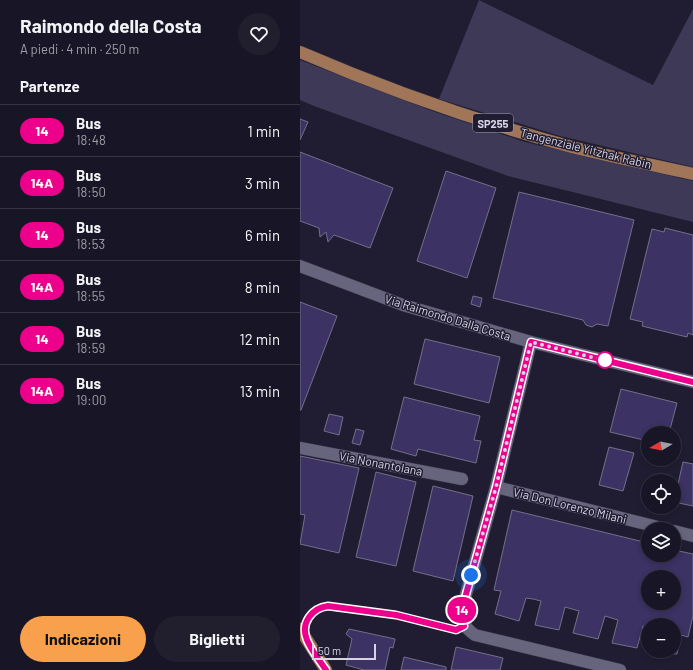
<!DOCTYPE html>
<html lang="it">
<head>
<meta charset="utf-8">
<style>
	body { margin:0; font-family:Barlow,sans-serif; background:#211f2e; color:#f1f3f6; height:100vh; display:flex; flex-direction:column; font-size:15px; white-space:nowrap }
	* { box-sizing:border-box; margin:0 }
	p { font-size:13px; color:#9f9fa7 }
	.icon { flex:none; width:22px; height:22px; fill:none; stroke:currentColor; stroke-width:2; stroke-linecap:round; stroke-linejoin:round }
	.map { position:relative; flex:1; overflow:hidden }
	.side { display:flex; flex-direction:column; background:#181626; width:300px }
	.side>* { flex:none }
	.badge { padding:0 8px; border-radius:13px; font-size:14px; line-height:26px }
	.needle { width:26px; rotate:260deg }
	.buttons { position:absolute; left:341px; top:426px; display:grid; gap:8px }
	.buttons a { display:grid; place-items:center; width:40px; height:40px; border-radius:50%; background:#181626; box-shadow:0 2px 6px #0003,0 0 0 1px #363543; font-size:20px }
	.scale { position:absolute; left:12px; bottom:10px; width:64px; box-sizing:border-box; padding-left:4px; border:2px solid #d6d4e3; border-top:0; font-size:11px; line-height:14px; white-space:nowrap; color:#d6d4e3; -webkit-text-stroke:3px #201d32; paint-order:stroke }
	.you { position:absolute; width:20px; height:20px; margin:-10px; border:3px solid #fff; border-radius:50%; background:#1a73e8; box-shadow:0 0 0 6px #1a73e833 }
	.map>.badge { position:absolute; translate:-50% -50%; box-shadow:0 0 0 2px #fff }
	h2 { padding:0 20px; font-size:15px; line-height:36px }
	.round { display:grid; place-items:center; flex:none; width:42px; height:42px; border-radius:21px; background:#211f2e }
	.head { display:flex; align-items:center; justify-content:space-between; height:68px; padding:0 20px }
	h1 { font-size:19px; font-weight:700; line-height:30px }
	.cta { display:flex; gap:8px; margin-top:auto; padding:8px 20px }
	.cta a { flex:1; height:46px; border-radius:24px; background:#f8a04b; color:#111; font-size:16px; font-weight:700; line-height:46px; text-align:center }
	.cta a+a { background:#211f2e; color:#f1f3f6 }
	ul { padding:0; list-style:none }
	li { display:flex; align-items:center; gap:12px; height:52px; padding:0 20px; border-top:1px solid #363543 }
	li div { flex:1 }
	li b { display:block; font-size:15px }
	li em { font-style:normal }
	li .badge { min-width:44px; font-weight:700; text-align:center }
	main { display:flex; flex:1; min-height:0 }
	.map>svg:first-child { display:block }
</style>
</head>
<body>
<main>
<section class="side">
<div class="head"><div><h1>Raimondo della Costa</h1><p>A piedi · 4 min · 250 m</p></div><a class="round"><svg class="icon" aria-label="heart" viewBox="0 0 24 24"><path d="M12 20l-8-8c-3-5 5-10 8-4 3-6 11-1 8 4z"/></svg></a></div>
<h2>Partenze</h2>
<ul>
<li><span class="badge" style="background:#ec008c;color:#fff">14</span><div><b>Bus</b><p>18:48</p></div><em>1 min</em></li>
<li><span class="badge" style="background:#ec008c;color:#fff">14A</span><div><b>Bus</b><p>18:50</p></div><em>3 min</em></li>
<li><span class="badge" style="background:#ec008c;color:#fff">14</span><div><b>Bus</b><p>18:53</p></div><em>6 min</em></li>
<li><span class="badge" style="background:#ec008c;color:#fff">14A</span><div><b>Bus</b><p>18:55</p></div><em>8 min</em></li>
<li><span class="badge" style="background:#ec008c;color:#fff">14</span><div><b>Bus</b><p>18:59</p></div><em>12 min</em></li>
<li><span class="badge" style="background:#ec008c;color:#fff">14A</span><div><b>Bus</b><p>19:00</p></div><em>13 min</em></li>
</ul>
<div class="cta"><a>Indicazioni</a><a>Biglietti</a></div>
</section>
<div class="map">
<svg width="393" height="670" viewBox="0 0 393 670">
	<rect width="100%" height="100%" fill="#201d32"/>
	<g fill="#3d3957">
		<polygon points="179,0 353,85 393,9 393,167 260,136 139,99"/>
		<polygon points="0,60 135,112 225,142 393,181 393,222 208,176 14,106 0,100"/>
	</g>
	<g fill="#3c3263" stroke="#73708a" fill-rule="evenodd">
		<polygon points="0,119 8,122 0,140"/>
		<polygon points="0,152 93,188 70,248 34,235 28,242 26,232 20,237 19,228 0,221"/>
		<polygon points="146,171 196,188 167,278 117,261"/>
		<polygon points="219,192 334,220 308,326 297,324 292,327 286,325 283,320 193,298"/>
		<polygon points="365,228 393,235 393,335 388,333 387,337 342,326 343,322 330,319 352,229 364,232"/>
		<polygon points="173,296 182,298 180,307 171,304"/>
		<polygon points="0,302 37,316 1,410 0,410"/>
		<polygon points="125,339 200,357 189,403 114,384"/>
		<polygon points="321,389 377,403 369,433 348,433 348,441 310,432"/>
		<polygon points="104,397 180,416 174,440 181,441 176,463 118,449 116,456 91,449"/>
		<polygon points="29,414 43,417 39,435 24,431"/>
		<polygon points="56,429 64,431 60,445 52,443"/>
		<polygon points="309,447 334,453 323,491 299,485"/>
		<polygon points="0,456 59,468 39,553 0,544 5,515 0,514"/>
		<polygon points="383,462 393,464 393,506 374,502"/>
		<polygon points="76,472 116,482 96,566 56,557"/>
		<polygon points="133,486 173,496 153,581 113,571"/>
		<path d="M 212,510 L 348,543 L 348,555 L 374,555 L 374,550 L 393,554 L 393,616 L 388,637 L 381,635 L 377,654 L 374,654 L 374,625 L 348,625 L 348,627 L 343,626 L 337,648 L 312,643 L 318,620 L 305,616 L 298,639 L 273,633 L 279,611 L 265,607 L 259,630 L 235,625 L 241,601 L 233,599 L 226,598 L 219,621 L 195,614 L 201,591 L 194,590 ZM 348,577 L 374,577 L 374,603 L 348,603 Z"/>
		<polygon points="49,629 95,639 93,648 90,647 85,670 64,670 46,665 52,639 46,634"/>
		<polygon points="156,647 203,658 200,670 151,670"/>
		<polygon points="104,657 146,667 146,670 101,670"/>
	</g>
	<g fill="none" stroke-linecap="round" stroke-linejoin="round">
		<g stroke="#3c3849" stroke-width="13">
			<g id="minor">
				<polyline points="0,266 103,305 231,342 393,382"/>
				<path d="M 231,342 L 196,487 L 163,605 C 161,619 163,627 175,635 L 320,670"/>
				<polyline points="0,448 162,479"/>
				<polyline points="196,487 366,529"/>
				<polyline points="374,531 393,536"/>
			</g>
		</g>
		<g stroke="#3c3849" stroke-width="13">
			<g id="major">
				<path d="M 0,52 C 88,90 179,122 272,147 C 312,157 353,165 393,174"/>
				<polyline points="0,629 26,670"/>
			</g>
		</g>
		<use href="#minor" stroke="#67647d" stroke-width="12"/>
		<use href="#major" stroke="#a17557" stroke-width="12"/>
	</g>
	<g fill="none" stroke-linecap="round" stroke-linejoin="round">
		<g stroke="#fff" stroke-width="9">
			<path id="line" d="M 26,670 C 20,661 11,650 7,640 C 0,623 12,608 28,606 L 96,615 L 156,630 L 164,626 L 161,616 L 163,605 L 196,487 L 231,342 L 393,382"/>
		</g>
		<use href="#line" stroke="#ec008c" stroke-width="6"/>
		<polyline stroke="#d6d4e3" stroke-width="4" stroke-dasharray="0 7.2" points="171,575 196,487 231,342 307,361 305,360"/>
	</g>
	<circle fill="#fff" stroke="#ec008c" stroke-width="2" cx="305" cy="360" r="8"/>
	<g text-anchor="middle" dominant-baseline="central" stroke-width="3" stroke-linejoin="round" paint-order="stroke">
		<rect fill="#201d32" stroke="#9f9dae" stroke-width="1" x="173" y="114" width="40" height="18" rx="3"/>
		<g font-size="11" font-weight="bold" fill="#d6d4e3">
			<text x="193" y="123">SP255</text>
		</g>
		<g font-size="12" fill="#d6d4e3" stroke="#201d32">
			<text transform="translate(286 148) rotate(14)">Tangenziale Yitzhak Rabin</text>
			<text transform="translate(148 317) rotate(17)">Via Raimondo Dalla Costa</text>
			<text transform="translate(81 463) rotate(11)">Via Nonantolana</text>
			<text transform="translate(270 505) rotate(14)">Via Don Lorenzo Milani</text>
		</g>
	</g>
</svg>
<div class="buttons">
<a><svg class="needle" viewBox="-14 -14 28 28"><path d="M0-13l5 13h-10z" fill="#e53935"/><path d="M0 13l5-13h-10z" fill="#9f9fa7"/></svg></a>
<a><svg class="icon" aria-label="locate" viewBox="0 0 24 24"><circle cx="12" cy="12" r="6"/><path d="M12 2v4M12 18v4M2 12h4M18 12h4"/></svg></a>
<a><svg class="icon" aria-label="layers" viewBox="0 0 24 24"><path d="M12 4l9 5-9 5-9-5zM3 14l9 5 9-5"/></svg></a>
<a>+</a>
<a>−</a>
</div>
<div class="scale">50 m</div>
<div class="you" style="left:171px;top:575px"></div>
<b class="badge" style="left:162px;top:610px;background:#ec008c;color:#fff">14</b>
</div>
</main>
</body>
</html>
